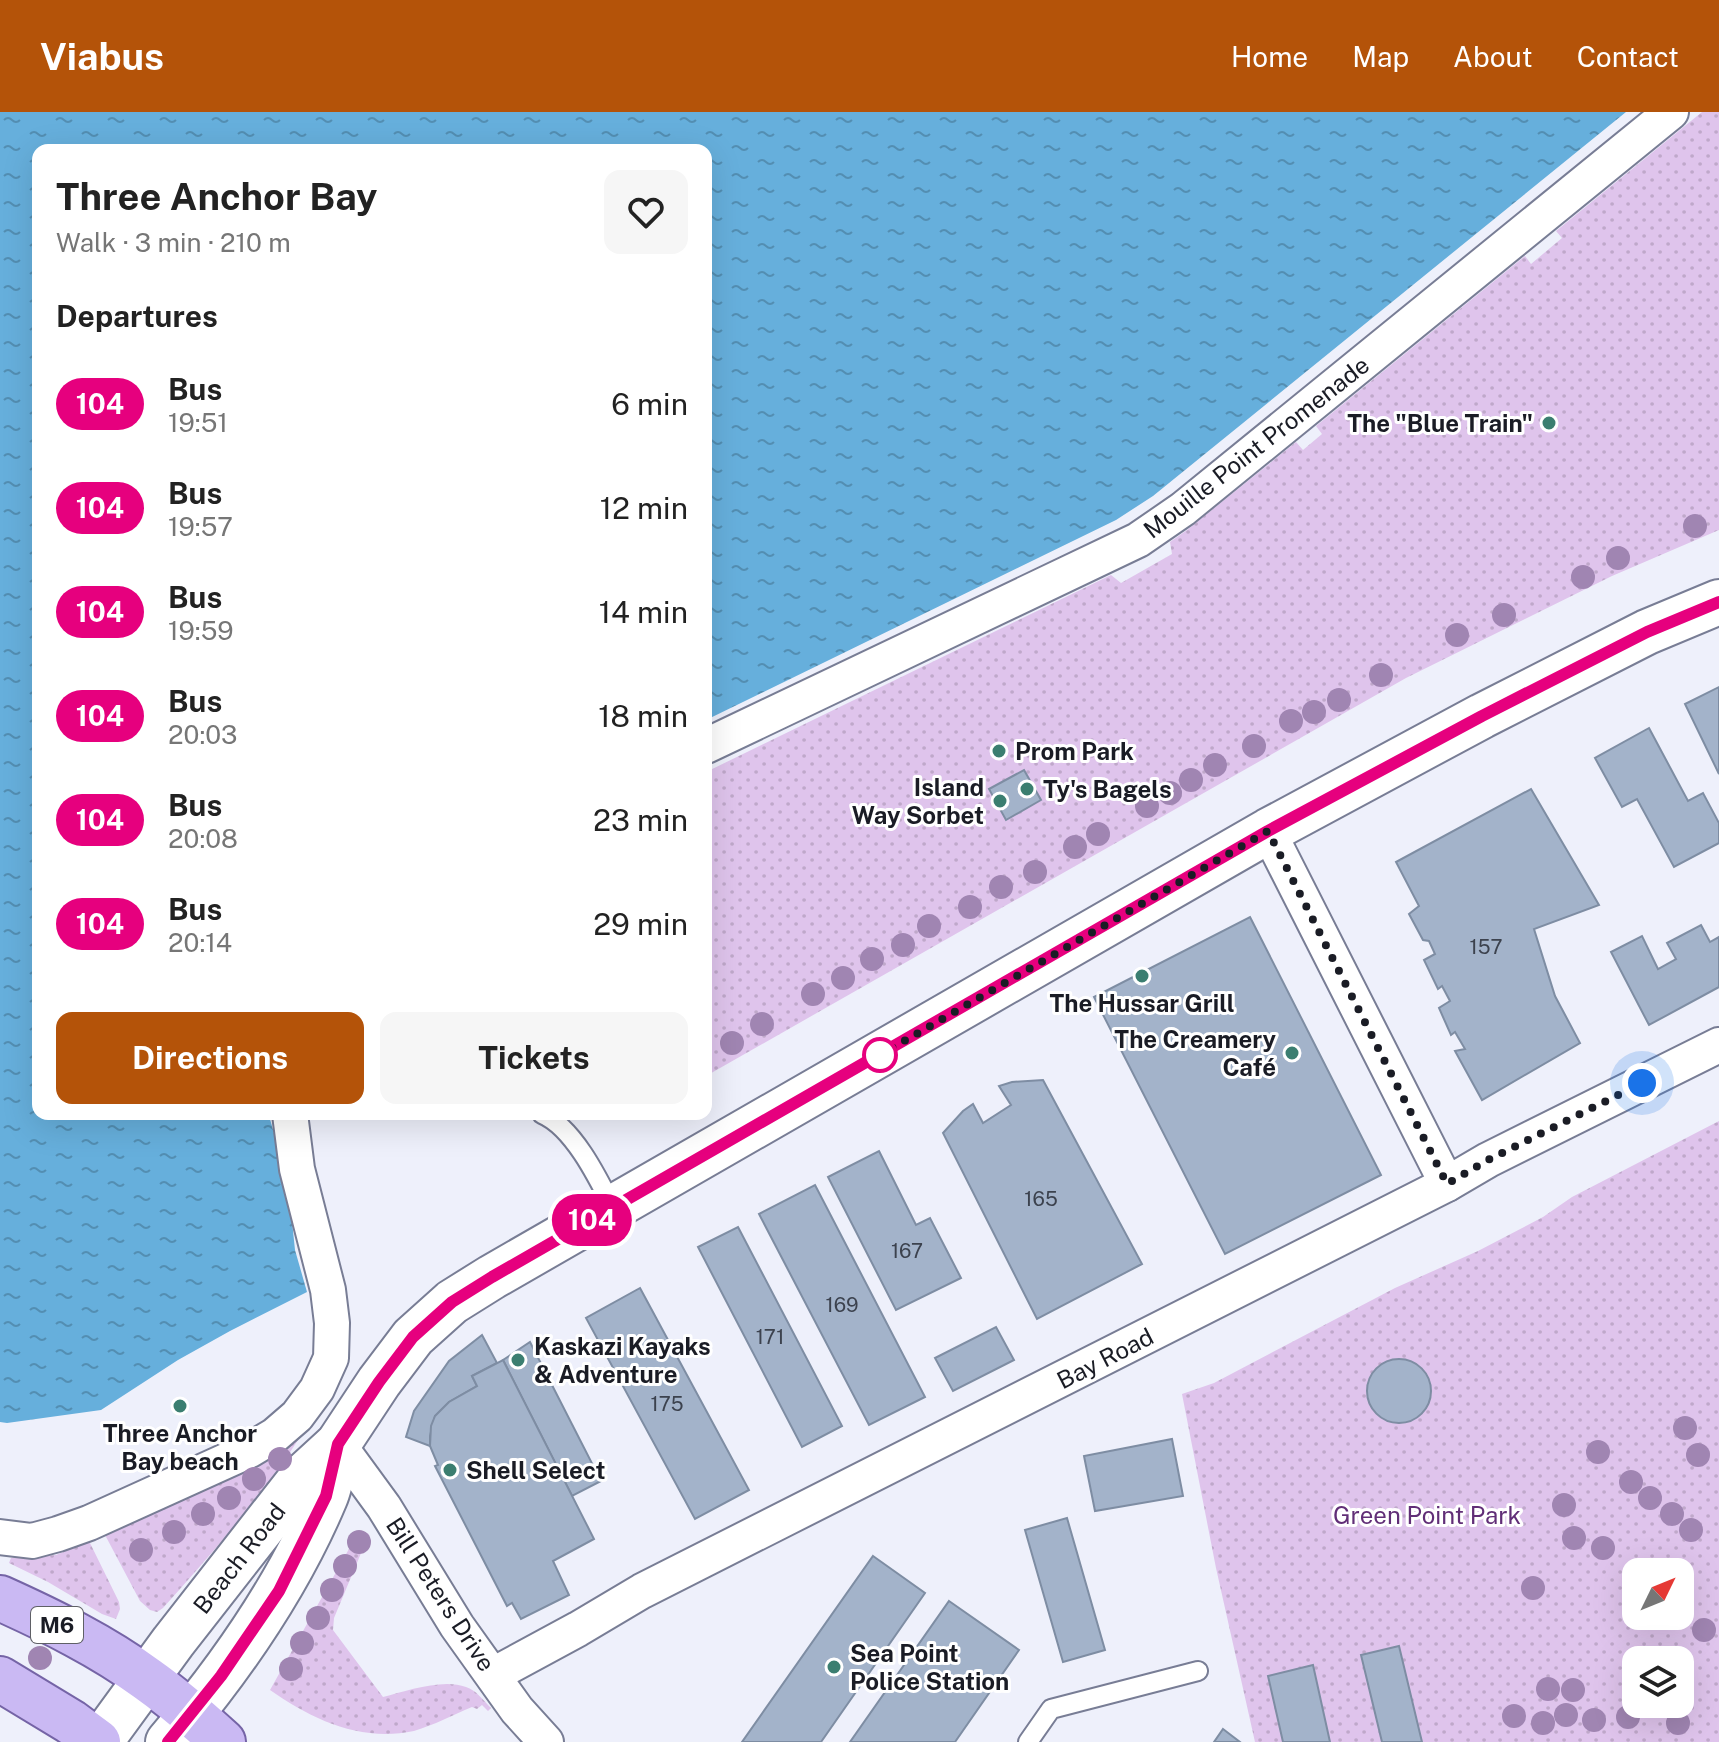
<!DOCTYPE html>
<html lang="en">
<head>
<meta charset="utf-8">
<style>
	body { margin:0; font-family:"Public Sans",sans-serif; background:#f6f6f6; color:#222; height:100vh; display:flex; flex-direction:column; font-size:30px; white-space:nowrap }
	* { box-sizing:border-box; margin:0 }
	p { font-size:26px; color:#767676 }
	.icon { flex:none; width:44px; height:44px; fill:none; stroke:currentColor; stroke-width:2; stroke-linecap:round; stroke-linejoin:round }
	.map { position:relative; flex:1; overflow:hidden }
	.side { position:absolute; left:32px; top:32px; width:680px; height:976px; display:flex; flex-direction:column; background:#fff; border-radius:16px; box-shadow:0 8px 32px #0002 }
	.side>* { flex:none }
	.badge { padding:0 16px; border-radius:26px; font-size:28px; line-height:52px }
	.needle { width:52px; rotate:47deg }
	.fabs { position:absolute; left:1622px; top:1446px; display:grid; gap:16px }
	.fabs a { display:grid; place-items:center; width:72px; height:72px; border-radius:16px; background:#fff; box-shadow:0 8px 32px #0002; font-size:40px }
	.you { position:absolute; width:40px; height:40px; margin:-20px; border:6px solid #fff; border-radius:50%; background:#1a73e8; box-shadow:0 0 0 12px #1a73e833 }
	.map>.badge { position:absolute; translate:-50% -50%; box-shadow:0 0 0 4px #fff }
	h2 { padding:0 24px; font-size:30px; line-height:72px }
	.round { display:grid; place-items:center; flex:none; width:84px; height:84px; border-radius:16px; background:#f6f6f6 }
	.overview { display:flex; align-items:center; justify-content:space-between; height:136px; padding:0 24px }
	h1 { font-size:38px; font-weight:700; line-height:60px }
	.action { display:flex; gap:16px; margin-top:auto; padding:16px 24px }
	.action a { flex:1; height:92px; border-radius:16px; background:#b45309; color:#fff; font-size:32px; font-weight:700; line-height:92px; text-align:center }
	.action a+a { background:#f6f6f6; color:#222 }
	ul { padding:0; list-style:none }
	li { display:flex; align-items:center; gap:24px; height:104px; padding:0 24px }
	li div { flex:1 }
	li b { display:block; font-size:30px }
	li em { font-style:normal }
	li .badge { min-width:88px; font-weight:700; text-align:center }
	header { display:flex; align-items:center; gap:48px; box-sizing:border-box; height:112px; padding:0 40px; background:#b45309; color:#fff }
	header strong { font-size:38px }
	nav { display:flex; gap:44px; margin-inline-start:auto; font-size:28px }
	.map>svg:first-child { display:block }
</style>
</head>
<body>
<header>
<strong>Viabus</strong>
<nav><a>Home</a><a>Map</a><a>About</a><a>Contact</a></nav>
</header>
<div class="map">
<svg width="1719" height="1630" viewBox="0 0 1719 1630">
	<defs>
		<pattern id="green-dots" width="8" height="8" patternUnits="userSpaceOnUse" patternTransform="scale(2)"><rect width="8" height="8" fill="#dfc4ec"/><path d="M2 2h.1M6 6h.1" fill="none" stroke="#bfa8ca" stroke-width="1.8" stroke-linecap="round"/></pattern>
		<pattern id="water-ripples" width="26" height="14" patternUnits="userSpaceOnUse" patternTransform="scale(2)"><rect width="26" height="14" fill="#66afdc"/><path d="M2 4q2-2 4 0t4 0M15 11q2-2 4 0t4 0" fill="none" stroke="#538eb2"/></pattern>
	</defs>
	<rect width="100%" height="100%" fill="#eef0fb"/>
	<g fill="url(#green-dots)" fill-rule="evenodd">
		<polygon points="1702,0 1719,0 1719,418 1612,464 1406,566 706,964 706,660 1111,463 1121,471 1172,442 1170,430 1187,418 1296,330 1303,338 1322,322 1316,314 1525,144 1531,152 1562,126 1556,119"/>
		<path d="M 1719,1009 L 1719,1630 L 1255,1630 L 1216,1456 L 1182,1282 L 1214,1271 L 1395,1176 L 1478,1139 L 1543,1105 L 1572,1085 ZM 1636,1460 L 1680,1460 L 1680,1504 L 1636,1504 ZM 1636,1548 L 1680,1548 L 1680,1592 L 1636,1592 Z"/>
		<path d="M 298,1325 L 298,1328 C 259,1389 211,1442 163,1496 L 157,1500 L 150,1498 L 140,1489 L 104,1421 L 251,1357 Z"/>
		<path d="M 359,1419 L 369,1422 L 334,1506 L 333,1518 L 383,1585 C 406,1579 443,1566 466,1575 C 476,1578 483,1588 491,1596 L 488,1599 L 482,1593 L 477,1597 L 472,1595 C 453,1603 434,1613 414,1619 C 360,1630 313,1608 270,1578 Z"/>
		<polygon points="87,1430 90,1431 119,1490 120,1497 116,1507 102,1502 48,1470 9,1451 11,1446 56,1443"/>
	</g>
	<polygon fill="url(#water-ripples)" points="0,0 1626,0 1153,384 1116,408 706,608 706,38 38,38 38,1002 271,1002 270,1007 288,1071 295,1138 307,1180 230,1219 178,1248 101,1298 7,1311 0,1310"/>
	<g fill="#a3b3ca" stroke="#7e8da3" stroke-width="2">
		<polygon points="1719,575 1719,662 1685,592"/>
		<polygon points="1649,616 1688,689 1703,681 1719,711 1719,731 1674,755 1637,687 1622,695 1595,646"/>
		<polygon points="1024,658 1041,688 1006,708 989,677"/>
		<polygon points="1531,677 1599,793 1534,817 1555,884 1580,931 1482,988 1455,939 1465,937 1455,920 1451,923 1439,896 1450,889 1442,874 1438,877 1424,848 1435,842 1429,829 1423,828 1409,802 1419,794 1396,750"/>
		<polygon points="1250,805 1381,1063 1225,1142 1094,885"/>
		<polygon points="1701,813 1710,830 1719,825 1719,875 1649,913 1611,840 1642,824 1658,857 1676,847 1667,831"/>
		<polygon points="1043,968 1142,1152 1037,1207 943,1021 963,999 973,992 983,1011 1011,993 999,974 1012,970"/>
		<polygon points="879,1039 916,1113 930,1106 961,1166 896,1198 828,1065"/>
		<polygon points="815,1073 925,1285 869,1313 759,1102"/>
		<polygon points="738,1115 842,1314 802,1335 698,1135"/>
		<polygon points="640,1176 749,1378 695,1407 586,1206"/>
		<polygon points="996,1215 1014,1248 953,1279 935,1246"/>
		<polygon points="482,1223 497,1251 472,1264 477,1274 449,1290 435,1304 430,1324 430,1334 406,1325 414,1299 449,1249"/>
		<polygon points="530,1230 601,1369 572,1384 503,1248"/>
		<circle cx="1399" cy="1279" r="32"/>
		<polygon points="503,1248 594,1427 553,1449 569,1483 521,1507 512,1491 507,1494 435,1354 438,1353 430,1334 431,1314 435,1304 449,1290 477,1274 472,1264"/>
		<polygon points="1172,1327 1183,1384 1095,1399 1084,1344"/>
		<polygon points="1067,1406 1105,1538 1063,1550 1025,1418"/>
		<polygon points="873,1444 925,1481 821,1630 742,1630"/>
		<polygon points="949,1489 1019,1538 955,1630 850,1630"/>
		<polygon points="1399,1534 1422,1630 1382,1630 1361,1543"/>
		<polygon points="1313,1553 1330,1630 1283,1630 1268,1564"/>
		<polygon points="1223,1617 1240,1630 1214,1630"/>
	</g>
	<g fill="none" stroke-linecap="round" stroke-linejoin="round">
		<g stroke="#787d95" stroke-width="22">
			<g id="lane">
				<path d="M 542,1002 C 573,1015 598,1066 613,1096"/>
				<polyline points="1028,1630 1051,1597 1198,1559"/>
			</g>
		</g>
		<g stroke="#787d95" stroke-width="38">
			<g id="street">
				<polyline points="706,634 1138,428 1183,397 1671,0"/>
				<polyline points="1268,719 1447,1072"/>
				<polyline points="338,1332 384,1395 457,1514 517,1598 546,1630"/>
				<polyline points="0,1425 32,1429 58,1422 89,1411 250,1338 275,1323 297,1304 317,1277 331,1246 332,1211 328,1178 297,1057 290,1002"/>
				<polyline points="493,1563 578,1517 642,1479 1447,1072 1488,1048 1719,933"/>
			</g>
		</g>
		<g stroke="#787d95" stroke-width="48">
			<g id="secondary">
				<polyline points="100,1630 173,1530 302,1365 338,1332 379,1270 413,1225 452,1190 492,1165 1268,719 1482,604 1647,520 1719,490"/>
				<path d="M 168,1630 C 231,1556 287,1476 325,1386 C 332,1370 334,1350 338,1332"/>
			</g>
		</g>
		<g stroke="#7564a6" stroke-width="48">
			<g id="primary">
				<path d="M 0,1486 C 51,1509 102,1534 147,1567 C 174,1586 199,1608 223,1630"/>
				<polyline points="0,1567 71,1610 98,1630"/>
			</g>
		</g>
		<use href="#lane" stroke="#fff" stroke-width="18"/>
		<use href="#street" stroke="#fff" stroke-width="34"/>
		<use href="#secondary" stroke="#fff" stroke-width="44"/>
		<use href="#primary" stroke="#cab9f3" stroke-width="44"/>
	</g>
	<g fill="#a085b2">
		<circle cx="1695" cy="414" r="12"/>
		<circle cx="1618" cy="446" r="12"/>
		<circle cx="1583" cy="465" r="12"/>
		<circle cx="1504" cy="503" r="12"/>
		<circle cx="1457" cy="523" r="12"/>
		<circle cx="1381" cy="563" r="12"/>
		<circle cx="1339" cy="588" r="12"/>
		<circle cx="1314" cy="600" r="12"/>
		<circle cx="1291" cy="609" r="12"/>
		<circle cx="1254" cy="634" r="12"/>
		<circle cx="1215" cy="653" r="12"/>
		<circle cx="1191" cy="668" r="12"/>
		<circle cx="1170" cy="681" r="12"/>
		<circle cx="1147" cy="694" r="12"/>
		<circle cx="1098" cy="722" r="12"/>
		<circle cx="1075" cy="735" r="12"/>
		<circle cx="1035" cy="760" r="12"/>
		<circle cx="1001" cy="775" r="12"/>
		<circle cx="970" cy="795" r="12"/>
		<circle cx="929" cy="814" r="12"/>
		<circle cx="903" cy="833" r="12"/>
		<circle cx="872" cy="847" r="12"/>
		<circle cx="843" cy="866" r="12"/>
		<circle cx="813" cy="882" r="12"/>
		<circle cx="762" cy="912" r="12"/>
		<circle cx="732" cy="931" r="12"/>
		<circle cx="1685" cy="1316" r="12"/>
		<circle cx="1598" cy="1340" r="12"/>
		<circle cx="1698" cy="1343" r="12"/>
		<circle cx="280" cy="1347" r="12"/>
		<circle cx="254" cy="1367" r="12"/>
		<circle cx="1631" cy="1370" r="12"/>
		<circle cx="229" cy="1386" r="12"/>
		<circle cx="1650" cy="1386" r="12"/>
		<circle cx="1564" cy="1393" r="12"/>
		<circle cx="203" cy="1402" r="12"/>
		<circle cx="1672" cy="1402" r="12"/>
		<circle cx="1691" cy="1418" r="12"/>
		<circle cx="174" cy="1420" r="12"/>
		<circle cx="1574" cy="1426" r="12"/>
		<circle cx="359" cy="1430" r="12"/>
		<circle cx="1603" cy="1436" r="12"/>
		<circle cx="141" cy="1438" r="12"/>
		<circle cx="345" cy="1454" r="12"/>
		<circle cx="1533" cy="1476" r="12"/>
		<circle cx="332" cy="1478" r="12"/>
		<circle cx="318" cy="1506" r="12"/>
		<circle cx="1704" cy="1518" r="12"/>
		<circle cx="302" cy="1531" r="12"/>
		<circle cx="40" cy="1546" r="12"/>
		<circle cx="291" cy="1557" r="12"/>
		<circle cx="1548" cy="1577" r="12"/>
		<circle cx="1573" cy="1578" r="12"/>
		<circle cx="1566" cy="1603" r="12"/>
		<circle cx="1514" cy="1604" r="12"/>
		<circle cx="1628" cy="1605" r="12"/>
		<circle cx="1594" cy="1608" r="12"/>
		<circle cx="1543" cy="1611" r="12"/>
		<circle cx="1678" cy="1611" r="12"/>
	</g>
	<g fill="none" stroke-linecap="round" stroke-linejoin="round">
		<g stroke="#fff" stroke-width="18">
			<polyline id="line" points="168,1630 221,1564 279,1479 326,1384 338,1332 379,1270 413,1225 452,1190 492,1165 1268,719 1482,604 1647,520 1719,490"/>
		</g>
		<use href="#line" stroke="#e6007e" stroke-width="12"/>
		<polyline stroke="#1a1c25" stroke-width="8" stroke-dasharray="0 14.4" points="880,943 1268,719 1447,1072 1488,1048 1642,971"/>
	</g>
	<g fill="#3b7e70" stroke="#fff" stroke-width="3">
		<circle cx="1549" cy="311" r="8"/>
		<circle cx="999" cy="639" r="8"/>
		<circle cx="1027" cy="677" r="8"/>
		<circle cx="1000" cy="689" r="8"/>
		<circle cx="1142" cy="864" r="8"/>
		<circle cx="1292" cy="941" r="8"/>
		<circle cx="518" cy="1248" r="8"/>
		<circle cx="180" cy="1294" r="8"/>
		<circle cx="450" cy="1358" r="8"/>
		<circle cx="834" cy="1555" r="8"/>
	</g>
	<circle fill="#fff" stroke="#e6007e" stroke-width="4" cx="880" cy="943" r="16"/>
	<g text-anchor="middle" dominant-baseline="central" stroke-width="6" stroke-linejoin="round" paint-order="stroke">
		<g font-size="20" fill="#3c424e">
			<text x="1486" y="835">157</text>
			<text x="1041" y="1087">165</text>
			<text x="907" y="1139">167</text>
			<text x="842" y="1193">169</text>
			<text x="770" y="1225">171</text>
			<text x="667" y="1292">175</text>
		</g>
		<rect fill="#fff" stroke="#5f6066" stroke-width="2" x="31" y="1495" width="52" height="36" rx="6"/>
		<g font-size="22" font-weight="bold" fill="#1a1c25">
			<text x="57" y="1513">M6</text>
		</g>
		<g font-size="24" font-weight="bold" fill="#1a1c25" stroke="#fff" text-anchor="start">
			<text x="1533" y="311" text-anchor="end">The "Blue Train"</text>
			<text x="1015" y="639">Prom Park</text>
			<text x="984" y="675" text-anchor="end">Island<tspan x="984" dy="28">Way Sorbet</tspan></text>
			<text x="1043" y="677">Ty's Bagels</text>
			<text x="1142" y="891" text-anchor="middle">The Hussar Grill</text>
			<text x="1276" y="927" text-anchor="end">The Creamery<tspan x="1276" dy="28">Café</tspan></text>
			<text x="534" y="1234">Kaskazi Kayaks<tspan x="534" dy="28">&amp; Adventure</tspan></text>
			<text x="180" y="1321" text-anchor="middle">Three Anchor<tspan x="180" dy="28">Bay beach</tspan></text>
			<text x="466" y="1358">Shell Select</text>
			<text x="850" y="1541">Sea Point<tspan x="850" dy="28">Police Station</tspan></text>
		</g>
		<g font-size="24" fill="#1a1c25" stroke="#fff">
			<text transform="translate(1256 335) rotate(-38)">Mouille Point Promenade</text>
			<text transform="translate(1105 1246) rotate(-27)">Bay Road</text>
			<text transform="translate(239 1446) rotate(-52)">Beach Road</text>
			<text transform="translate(441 1482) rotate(57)">Bill Peters Drive</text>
		</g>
		<g font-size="24" fill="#612e77" stroke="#fff">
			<text x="1427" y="1403">Green Point Park</text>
		</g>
	</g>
</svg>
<div class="fabs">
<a><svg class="needle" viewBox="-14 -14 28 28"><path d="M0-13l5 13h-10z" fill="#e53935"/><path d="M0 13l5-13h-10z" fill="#767676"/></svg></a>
<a><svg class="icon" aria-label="layers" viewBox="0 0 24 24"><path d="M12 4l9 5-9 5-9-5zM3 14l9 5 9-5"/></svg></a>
</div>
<div class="you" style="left:1642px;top:971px"></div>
<b class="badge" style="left:592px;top:1108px;background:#e6007e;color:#fff">104</b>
<section class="side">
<div class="overview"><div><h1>Three Anchor Bay</h1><p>Walk · 3 min · 210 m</p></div><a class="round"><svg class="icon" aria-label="heart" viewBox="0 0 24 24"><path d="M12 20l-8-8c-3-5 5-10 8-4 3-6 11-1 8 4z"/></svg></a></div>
<h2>Departures</h2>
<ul>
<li><span class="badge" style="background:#e6007e;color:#fff">104</span><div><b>Bus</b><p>19:51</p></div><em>6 min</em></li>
<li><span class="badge" style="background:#e6007e;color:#fff">104</span><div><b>Bus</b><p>19:57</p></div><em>12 min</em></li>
<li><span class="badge" style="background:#e6007e;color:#fff">104</span><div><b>Bus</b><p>19:59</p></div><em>14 min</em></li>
<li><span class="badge" style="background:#e6007e;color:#fff">104</span><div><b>Bus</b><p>20:03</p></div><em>18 min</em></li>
<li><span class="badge" style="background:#e6007e;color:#fff">104</span><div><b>Bus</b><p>20:08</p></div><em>23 min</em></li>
<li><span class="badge" style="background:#e6007e;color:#fff">104</span><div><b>Bus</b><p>20:14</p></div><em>29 min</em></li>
</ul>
<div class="action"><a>Directions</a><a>Tickets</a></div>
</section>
</div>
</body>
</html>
